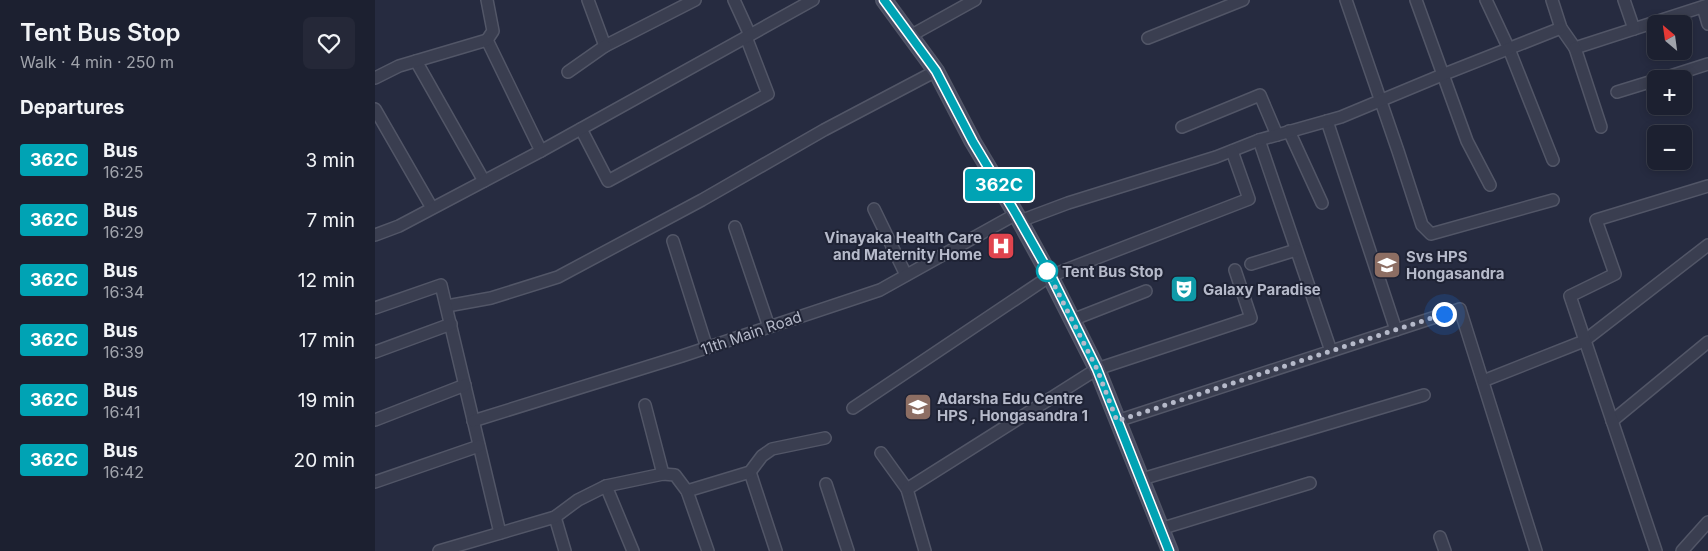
<!DOCTYPE html>
<html lang="en">
<head>
<meta charset="utf-8">
<style>
	body { margin:0; font-family:Inter,sans-serif; background:#252838; color:#f1f3f6; height:100vh; display:flex; flex-direction:column; font-size:19px; white-space:nowrap }
	* { box-sizing:border-box; margin:0 }
	p { font-size:16px; color:#a0a3ab }
	.icon { flex:none; width:28px; height:28px; fill:none; stroke:currentColor; stroke-width:2; stroke-linecap:round; stroke-linejoin:round }
	.map { position:relative; flex:1; overflow:hidden }
	.details { display:flex; flex-direction:column; background:#1c2030; width:375px }
	.details>* { flex:none }
	.badge { padding:0 10px; border-radius:4px; font-size:18px; line-height:32px }
	.needle { width:32px; rotate:331deg }
	.tools { position:absolute; left:1272px; top:15px; display:grid; gap:10px }
	.tools a { display:grid; place-items:center; width:45px; height:45px; border-radius:8px; background:#1c2030; box-shadow:0 2px 8px #0003,0 0 0 1px #3a3e4c; font-size:25px }
	.you { position:absolute; width:25px; height:25px; margin:-12px; border:4px solid #fff; border-radius:50%; background:#1a73e8; box-shadow:0 0 0 8px #1a73e833 }
	.map>.badge { position:absolute; translate:-50% -50%; box-shadow:0 0 0 2px #fff }
	h2 { padding:0 20px; font-size:19px; line-height:45px }
	.round { display:grid; place-items:center; flex:none; width:52px; height:52px; border-radius:8px; background:#252838 }
	.headline { display:flex; align-items:center; justify-content:space-between; height:85px; padding:0 20px }
	h1 { font-size:24px; font-weight:600; line-height:38px }
	ul { padding:0; list-style:none }
	li { display:flex; align-items:center; gap:15px; height:60px; padding:0 20px }
	li div { flex:1 }
	li b { display:block; font-size:19px }
	li em { font-style:normal }
	li .badge { min-width:55px; font-weight:700; text-align:center }
	main { display:flex; flex:1; min-height:0 }
	.map>svg:first-child { display:block }
</style>
</head>
<body>
<main>
<section class="details">
<div class="headline"><div><h1>Tent Bus Stop</h1><p>Walk · 4 min · 250 m</p></div><a class="round"><svg class="icon" aria-label="heart" viewBox="0 0 24 24"><path d="M12 20l-8-8c-3-5 5-10 8-4 3-6 11-1 8 4z"/></svg></a></div>
<h2>Departures</h2>
<ul>
<li><span class="badge" style="background:#00a3b4;color:#fff">362C</span><div><b>Bus</b><p>16:25</p></div><em>3 min</em></li>
<li><span class="badge" style="background:#00a3b4;color:#fff">362C</span><div><b>Bus</b><p>16:29</p></div><em>7 min</em></li>
<li><span class="badge" style="background:#00a3b4;color:#fff">362C</span><div><b>Bus</b><p>16:34</p></div><em>12 min</em></li>
<li><span class="badge" style="background:#00a3b4;color:#fff">362C</span><div><b>Bus</b><p>16:39</p></div><em>17 min</em></li>
<li><span class="badge" style="background:#00a3b4;color:#fff">362C</span><div><b>Bus</b><p>16:41</p></div><em>19 min</em></li>
<li><span class="badge" style="background:#00a3b4;color:#fff">362C</span><div><b>Bus</b><p>16:42</p></div><em>20 min</em></li>
</ul>
</section>
<div class="map">
<svg width="1333" height="551" viewBox="0 0 1333 551">
	<rect width="100%" height="100%" fill="#262b40"/>
	<g fill="none" stroke-linecap="round" stroke-linejoin="round">
		<g stroke="#525667" stroke-width="14">
			<g id="minor">
				<polyline points="213,0 230,46 320,0"/>
				<polyline points="359,0 375,35"/>
				<polyline points="971,0 1023,151 1047,225 1056,234 1178,200"/>
				<polyline points="1041,0 1092,141 1115,185"/>
				<polyline points="1111,0 1134,49 1178,160"/>
				<polyline points="1177,0 1186,28 1200,48 1333,5"/>
				<polyline points="1249,0 1259,29"/>
				<polyline points="1328,7 1333,24"/>
				<polyline points="535,36 600,0"/>
				<polyline points="773,38 868,0"/>
				<polyline points="112,40 166,151"/>
				<polyline points="112,40 118,31 112,0"/>
				<polyline points="1200,48 1226,127"/>
				<polyline points="41,61 109,181"/>
				<polyline points="193,72 230,46"/>
				<polyline points="0,78 24,66 112,40"/>
				<polyline points="1286,79 1333,64"/>
				<polyline points="1242,92 1281,80"/>
				<polyline points="0,109 57,208"/>
				<polyline points="952,121 1021,330"/>
				<polyline points="807,127 885,95 902,135"/>
				<polyline points="206,129 233,181 393,94 371,37"/>
				<polyline points="914,131 947,203"/>
				<polyline points="884,140 956,351"/>
				<polyline points="499,209 531,275"/>
				<polyline points="645,221 693,203 841,157 884,140 966,117 1067,75 1186,28"/>
				<polyline points="360,227 394,327"/>
				<polyline points="0,235 24,226 166,151 438,0"/>
				<polyline points="298,241 332,348"/>
				<polyline points="876,264 921,250"/>
				<polyline points="72,306 116,298 183,277 327,200 449,130 561,71"/>
				<polyline points="0,308 66,285 125,533"/>
				<polyline points="697,320 771,291"/>
				<polyline points="0,352 76,324"/>
				<polyline points="1108,381 1209,341 1333,245"/>
				<polyline points="270,405 288,474"/>
				<polyline points="478,408 675,276 874,199 857,151"/>
				<polyline points="0,420 90,385"/>
				<polyline points="98,421 307,356 505,290 641,214"/>
				<polyline points="742,421 1085,309 1161,551"/>
				<polyline points="1237,421 1333,342"/>
				<polyline points="506,453 532,489 550,551"/>
				<polyline points="375,472 401,551"/>
				<polyline points="767,479 1049,395"/>
				<polyline points="0,482 104,446"/>
				<polyline points="451,484 473,551"/>
				<polyline points="231,486 258,551"/>
				<polyline points="532,489 722,369 876,318 860,270"/>
				<polyline points="312,491 375,472 387,456 397,449 450,438"/>
				<polyline points="180,517 190,551"/>
				<polyline points="785,529 935,483"/>
				<polyline points="1065,537 1070,551"/>
				<polyline points="64,551 180,517 203,500 231,486 288,474 300,475 312,491 333,551"/>
				<polyline points="1281,551 1195,296 1240,274 1221,220 1333,186"/>
				<polyline points="1307,551 1333,522"/>
			</g>
		</g>
		<g stroke="#525667" stroke-width="18">
			<polyline id="secondary" points="509,0 561,71 598,142 641,214 675,276 722,369 795,551"/>
		</g>
		<use href="#minor" stroke="#3a3e50" stroke-width="11"/>
		<use href="#secondary" stroke="#484c63" stroke-width="15"/>
	</g>
	<g fill="none" stroke-linecap="round" stroke-linejoin="round">
		<g stroke="#fff" stroke-width="11">
			<polyline id="line" points="509,0 561,71 598,142 641,214 676,276 722,369 794,551"/>
		</g>
		<use href="#line" stroke="#00a3b4" stroke-width="8"/>
		<polyline stroke="#b6baca" stroke-width="5" stroke-dasharray="0 9" points="672,271 722,369 742,421 1069,314"/>
	</g>
	<defs>
		<g id="hospital-square" transform="scale(1.4375)"><rect x="-9" y="-9" width="18" height="18" rx="4" fill="#e0444e" stroke="#1f2335"/><path d="M-5-5h3v3.5h4V-5h3V5h-3V1.5h-4V5h-3Z" fill="#fff"/></g>
		<g id="school-square" transform="scale(1.4375)"><rect x="-9" y="-9" width="18" height="18" rx="4" fill="#8d6e63" stroke="#1f2335"/><path d="M0-5L7-2L0 1L-7-2ZM-4 1L0 2.5L4 1V4Q0 6-4 4Z" fill="#fff"/></g>
		<g id="theatre-square" transform="scale(1.4375)"><rect x="-9" y="-9" width="18" height="18" rx="4" fill="#0f9aa8" stroke="#1f2335"/><path d="M-5-5.5Q0-4 5-5.5V0Q5 5 0 6Q-5 5-5 0ZM-3.3-2.5H-1v1.5H-3.3ZM1-2.5H3.3v1.5H1ZM-2.8 1Q0 5.5 2.8 1Z" fill="#fff"/></g>
	</defs>
	<g fill-rule="evenodd">
		<use href="#hospital-square" x="626" y="246"/>
		<use href="#school-square" x="1012" y="265"/>
		<use href="#theatre-square" x="809" y="289"/>
		<use href="#school-square" x="543" y="407"/>
	</g>
	<circle fill="#fff" stroke="#00a3b4" stroke-width="2.5" cx="672" cy="271" r="10"/>
	<g text-anchor="middle" dominant-baseline="central" stroke-width="4" stroke-linejoin="round" paint-order="stroke">
		<g font-size="15" font-weight="bold" fill="#b6baca" stroke="#1f2335" text-anchor="start">
			<text x="607" y="237" text-anchor="end">Vinayaka Health Care<tspan x="607" dy="17">and Maternity Home</tspan></text>
			<text x="1031" y="256">Svs HPS<tspan x="1031" dy="17">Hongasandra</tspan></text>
			<text x="828" y="289">Galaxy Paradise</text>
			<text x="562" y="398">Adarsha Edu Centre<tspan x="562" dy="17">HPS , Hongasandra 1</tspan></text>
		</g>
		<g font-size="15" font-weight="bold" fill="#b6baca" stroke="#1f2335" text-anchor="start">
			<text x="687" y="271">Tent Bus Stop</text>
		</g>
		<g font-size="15" fill="#b6baca" stroke="#1f2335">
			<text transform="translate(376 333) rotate(-19)">11th Main Road</text>
		</g>
	</g>
</svg>
<div class="tools">
<a><svg class="needle" viewBox="-14 -14 28 28"><path d="M0-13l5 13h-10z" fill="#e53935"/><path d="M0 13l5-13h-10z" fill="#a0a3ab"/></svg></a>
<a>+</a>
<a>−</a>
</div>
<div class="you" style="left:1069px;top:314px"></div>
<b class="badge" style="left:624px;top:185px;background:#00a3b4;color:#fff">362C</b>
</div>
</main>
</body>
</html>
